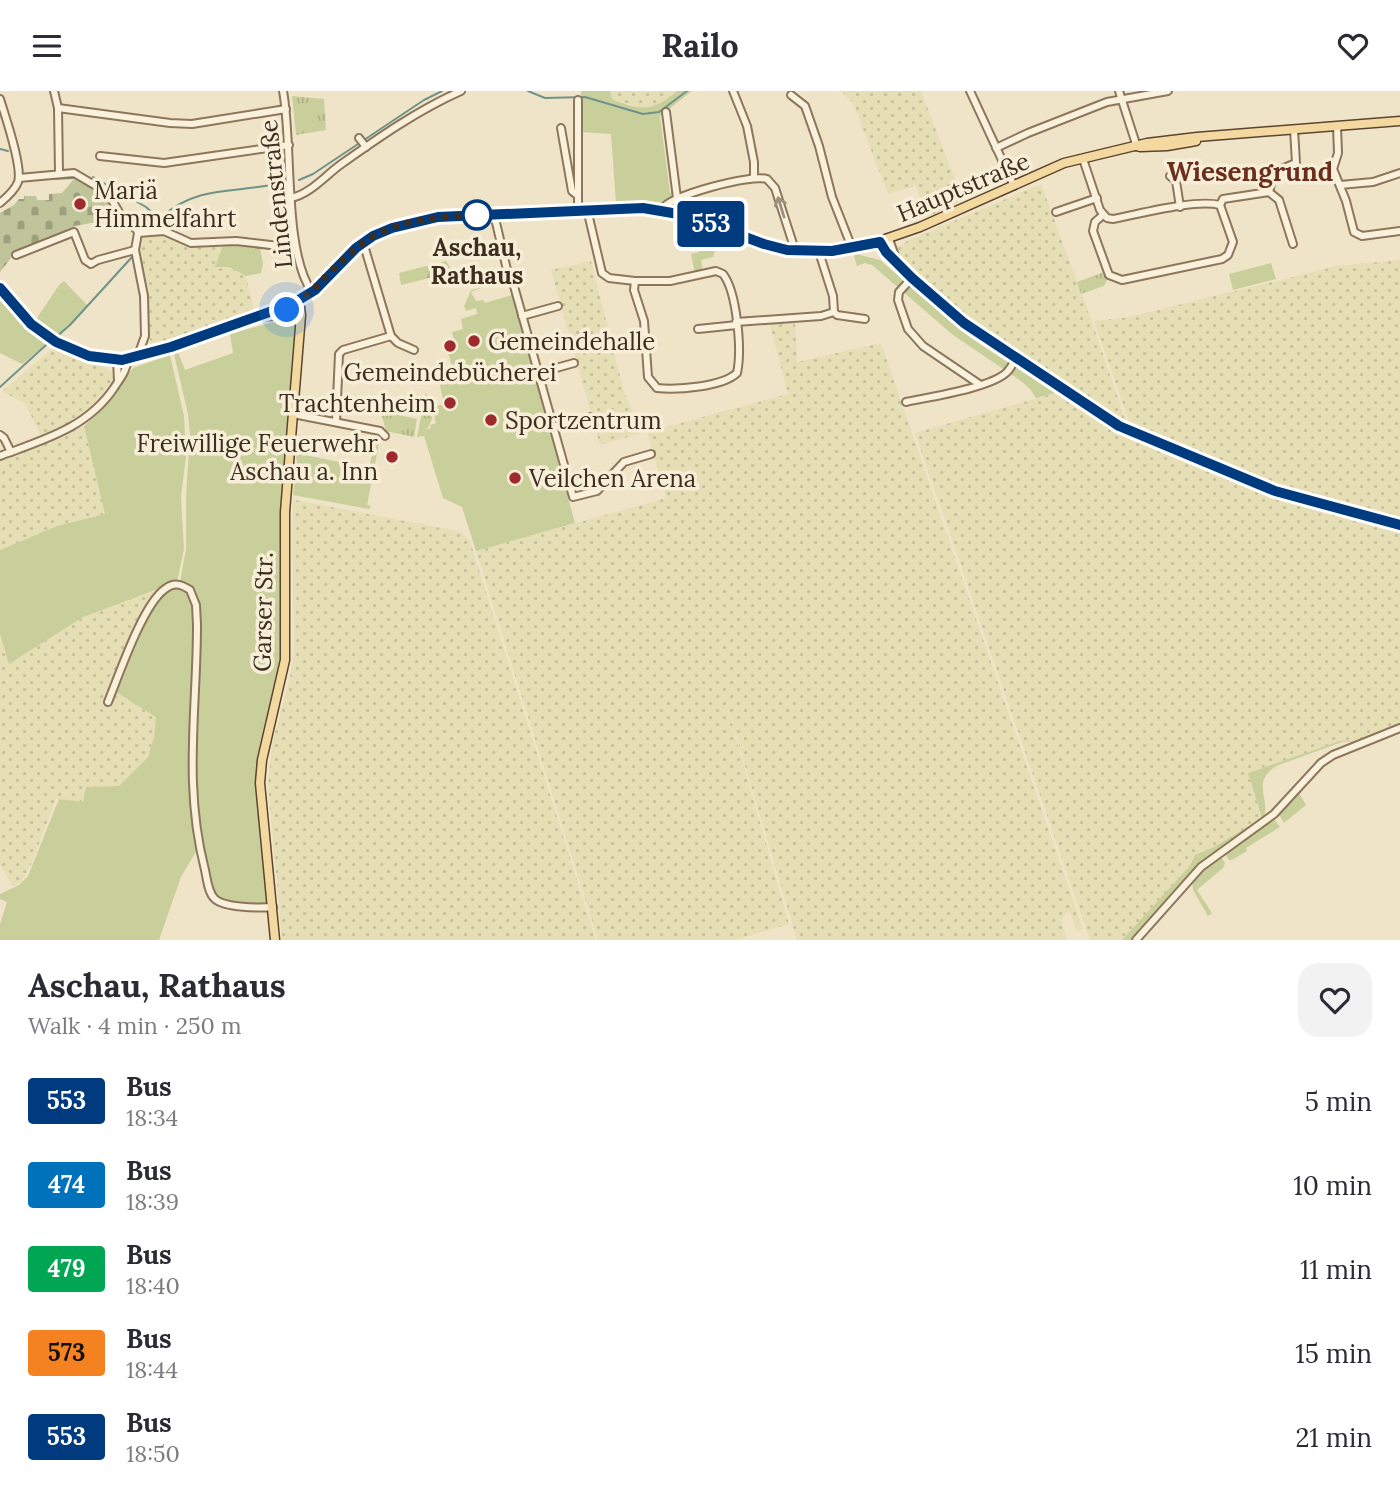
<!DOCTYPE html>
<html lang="en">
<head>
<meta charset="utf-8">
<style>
	body { margin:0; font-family:Lora,serif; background:#f2f2f3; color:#2b2b33; height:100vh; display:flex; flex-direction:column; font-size:26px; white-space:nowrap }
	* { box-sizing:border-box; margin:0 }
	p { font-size:23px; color:#7c7c81 }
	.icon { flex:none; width:38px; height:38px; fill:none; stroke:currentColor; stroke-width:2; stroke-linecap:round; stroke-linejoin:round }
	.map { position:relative; height:849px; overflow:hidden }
	.details { display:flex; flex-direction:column; background:#fff; flex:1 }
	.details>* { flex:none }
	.badge { padding:0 14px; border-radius:5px; font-size:24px; line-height:46px }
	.you { position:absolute; width:35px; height:35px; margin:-18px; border:5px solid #fff; border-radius:50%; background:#1a73e8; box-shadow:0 0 0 10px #1a73e833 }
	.map>.badge { position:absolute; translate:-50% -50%; box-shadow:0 0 0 4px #fff }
	.round { display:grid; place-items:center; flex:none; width:74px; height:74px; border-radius:21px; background:#f2f2f3 }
	.headline { display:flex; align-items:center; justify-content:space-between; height:119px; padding:0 28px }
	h1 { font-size:33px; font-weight:700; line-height:52px }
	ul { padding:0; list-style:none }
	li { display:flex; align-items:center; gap:21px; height:84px; padding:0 28px }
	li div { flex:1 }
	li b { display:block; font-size:26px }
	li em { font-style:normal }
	li .badge { min-width:77px; font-weight:700; text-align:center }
	header { display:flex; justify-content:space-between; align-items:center; height:91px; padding:0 28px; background:#fff; font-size:32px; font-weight:700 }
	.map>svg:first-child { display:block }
</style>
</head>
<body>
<header><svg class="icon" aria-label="menu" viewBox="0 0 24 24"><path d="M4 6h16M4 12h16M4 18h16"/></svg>Railo<svg class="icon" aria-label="heart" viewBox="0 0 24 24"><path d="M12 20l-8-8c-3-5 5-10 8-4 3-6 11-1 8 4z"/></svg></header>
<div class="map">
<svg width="1400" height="849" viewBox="0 0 1400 849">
	<defs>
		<pattern id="farmland-dots" width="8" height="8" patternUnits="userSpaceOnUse" patternTransform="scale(1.75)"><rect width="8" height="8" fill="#e6deb5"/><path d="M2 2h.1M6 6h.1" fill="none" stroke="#c6bf9b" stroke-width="1.8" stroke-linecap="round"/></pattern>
		<pattern id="forest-firs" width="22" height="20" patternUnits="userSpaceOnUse" patternTransform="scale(1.75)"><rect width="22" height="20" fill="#c9cf9b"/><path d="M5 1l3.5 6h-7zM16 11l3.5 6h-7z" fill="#aeb285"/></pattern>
		<pattern id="cemetery-stones" width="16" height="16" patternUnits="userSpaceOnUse" patternTransform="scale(1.75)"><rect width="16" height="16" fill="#bfc49a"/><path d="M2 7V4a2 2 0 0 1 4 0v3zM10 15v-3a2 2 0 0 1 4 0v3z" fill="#9ca07d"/></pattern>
		<pattern id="park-tufts" width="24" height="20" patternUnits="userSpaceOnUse" patternTransform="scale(1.75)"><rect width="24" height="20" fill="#c9cf9b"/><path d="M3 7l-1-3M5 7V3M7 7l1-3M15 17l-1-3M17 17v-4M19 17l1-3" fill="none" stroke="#aeb285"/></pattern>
	</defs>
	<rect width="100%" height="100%" fill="#f0e4c8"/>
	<g fill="url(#farmland-dots)">
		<polygon points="610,0 677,0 663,13 641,17 612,8"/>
		<polygon points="841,0 921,0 963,110 926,127 916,95 888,103 853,12"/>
		<polygon points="1041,93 1092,231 1126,331 1090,310 986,242 966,227 901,168 898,163 900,155 907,150"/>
		<polygon points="162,142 184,152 224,152 218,177 229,176 246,185 255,224 163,255 158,255 151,252 149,245 147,205 139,155 144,143"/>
		<polygon points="1400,169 1400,429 1269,394 1131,336 1094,230 1129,226 1337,175"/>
		<polygon points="591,170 624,301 642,342 600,354 551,179"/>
		<polygon points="795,228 797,271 881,252 1083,838 1077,840 1070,821 1066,822 1061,830 1067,849 797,849 717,580 789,833 736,849 598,849 476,460 666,407 647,341 788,303 769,230"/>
		<polygon points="52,258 78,269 104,276 115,284 111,295 89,322 71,334 42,346 25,313 2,300"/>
		<polygon points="1055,302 1114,341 1265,404 1400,442 1400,634 1361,650 1340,650 1248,682 1262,727 1214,756 1195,764 1191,775 1122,849 1090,849 915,342"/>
		<polygon points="84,335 106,423 57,435 0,459 0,369"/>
		<polygon points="295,409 457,440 463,442 470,450 596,849 282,849 268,693 272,653 290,587 294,556 292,448 293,410"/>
		<polygon points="160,499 111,600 130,608 156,626 154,646 148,666 119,695 86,696 83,711 56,708 30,776 22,789 13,796 0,773 0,543 10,572 83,526 113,513"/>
	</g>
	<g fill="#c9cf9b">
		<path d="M 581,0 L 610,0 L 612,8 C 641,20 653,21 677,0 L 692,0 L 660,25 L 670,102 L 674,102 L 673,107 L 657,112 L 616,112 L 611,43 L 579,41 Z"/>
		<polygon points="693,133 720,144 713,166 701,169 703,180 695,182 691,163 699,161"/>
		<polygon points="224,152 260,156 263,173 261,182 246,185 229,176 215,176"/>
		<polygon points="900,155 898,162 901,168 986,242 1090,310 1126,331 1127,335 989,246 959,224 901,171 895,159"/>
		<polygon points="856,163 880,169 972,248 1055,302 1036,307 1030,298 1021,290 953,244 872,174 865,172 857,175 854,165"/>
		<polygon points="1271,172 1276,188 1233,199 1229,183"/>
		<polygon points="64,190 88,215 58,247 35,230 59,194"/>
		<polygon points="483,196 471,201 476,210 483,209 485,212 512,204 575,432 476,460 462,416 443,407 424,345 427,338 431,337 430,334 436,332 432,316 444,313 439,290 450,288 454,283 448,261 456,259 452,241 463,238 461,228 477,223 476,217 466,220 464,215 471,199"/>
		<polygon points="0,210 45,254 22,273 0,262"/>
		<polygon points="292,226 295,239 287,364 282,569 275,605 262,651 257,692 269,813 242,815 221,810 212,800 194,713 198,514 185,493 180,491 186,458 186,405 190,343 188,323 174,263 178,261 185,279 233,262 230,243"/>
		<polygon points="170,264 184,325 186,365 181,406 184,458 177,491 83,526 9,573 0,543 0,459 57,435 105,423 84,335 108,312 133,277"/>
		<polygon points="375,352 379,353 367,414 371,415 369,418 293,404 297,370 295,362 369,377"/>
		<path d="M 173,496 L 184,497 L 193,506 L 196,534 L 190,689 L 198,757 L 181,786 L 159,849 L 0,849 L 0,833 L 7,811 L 0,808 L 0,803 L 19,794 L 28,785 L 59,708 L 83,711 L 86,696 L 119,695 L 148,666 L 154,646 L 156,626 L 116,601 L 117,598 C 129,567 143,512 173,496 Z"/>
		<path d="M 1340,650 L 1361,650 L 1342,651 L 1276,675 C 1250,693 1272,708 1263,729 L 1230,749 L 1199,773 L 1132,849 L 1122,849 L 1190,775 L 1195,764 L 1214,756 L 1262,727 L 1248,682 Z"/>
		<polygon points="1299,702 1306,714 1284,732 1279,724"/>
		<polygon points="1274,728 1280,736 1246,757 1247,760 1232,769 1229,769 1225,762 1226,759"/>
		<polygon points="1221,766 1225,772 1223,777 1197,799 1212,822 1208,825 1193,799 1192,789"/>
	</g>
	<polygon fill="url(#forest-firs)" points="446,170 453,181 401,194 399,182"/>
	<polygon fill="url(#cemetery-stones)" points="74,88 79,88 107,104 116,119 113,128 75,135 15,162 0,181 0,122 14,114 19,108 24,108 24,105 36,105 37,109 49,109 49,103 62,102"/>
	<g fill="url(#park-tufts)">
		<polygon points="292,5 324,8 326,39 296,44"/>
		<polygon points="1104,181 1108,187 1104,195 1081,203 1077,191"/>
		<polygon points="426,301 432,328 424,345 417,346"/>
		<polygon points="395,323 417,328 414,346 386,340 382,325"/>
	</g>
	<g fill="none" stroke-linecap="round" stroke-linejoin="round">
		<g stroke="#6f938a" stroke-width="2">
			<polyline points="528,0 545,7 585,6 643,23 659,21 687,0"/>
			<polyline points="0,58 8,60"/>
			<polyline points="93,86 146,116 157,126"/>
			<polyline points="49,88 74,87"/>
			<polyline points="299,89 313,83 424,9 442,0"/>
			<path d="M 162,126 C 198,92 243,103 285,91"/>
			<polyline points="56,246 70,234 132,166"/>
			<polyline points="0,296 46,254"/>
		</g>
		<g stroke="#8d765c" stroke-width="10">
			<g id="minor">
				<polyline points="54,0 58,17 59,82"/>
				<path d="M 283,0 C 293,53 283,160 312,201"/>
				<polyline points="733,0 747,35 754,71 754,86"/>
				<polyline points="970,0 1014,95"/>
				<polyline points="1119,0 1137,56"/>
				<polyline points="791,4 805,15 819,55 832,106 852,157"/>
				<path d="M 0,8 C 5,25 23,76 18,91 C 15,99 6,107 0,112"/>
				<polyline points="578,9 578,119"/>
				<polyline points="58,17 170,32 192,33 286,18"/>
				<polyline points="666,21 677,107"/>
				<polyline points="1337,35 1338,62 1333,78 1346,110 1354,141 1362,145 1400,140"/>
				<polyline points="561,37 572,100 577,104"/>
				<polyline points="359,47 366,56"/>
				<polyline points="996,57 1028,42 1107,11 1168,0"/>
				<polyline points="100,65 164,72 289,54"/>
				<path d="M 1083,68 L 1100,119 L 1107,127 L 1113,128 C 1140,123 1194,108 1220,114 L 1223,108 L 1269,101"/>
				<polyline points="1170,85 1176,90 1180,116"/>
				<polyline points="19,87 74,82 108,102 120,123 136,138 138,142 135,159 144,205 145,245 137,267"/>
				<polyline points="1340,94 1373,91 1400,82"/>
				<polyline points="1269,101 1274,81 1296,72 1294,38"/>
				<polyline points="1269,101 1279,109 1293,153"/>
				<path d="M 291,107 C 310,103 325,85 340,74 C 378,47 418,19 461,0"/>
				<polyline points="587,118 602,182 609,187 635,190"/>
				<path d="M 662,118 C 671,104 751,83 767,88 L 775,97 L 795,159"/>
				<polyline points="1056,121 1097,107"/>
				<polyline points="494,123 508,183 512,188 573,406 597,400 624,371 651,363"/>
				<polyline points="1103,124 1095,131 1093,140 1109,184 1122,189 1222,168 1228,164 1233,151 1220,114"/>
				<polyline points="138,142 164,140 191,152 236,150 296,157"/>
				<polyline points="889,148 896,168"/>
				<polyline points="363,151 391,245 398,252 414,259"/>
				<polyline points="880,151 886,161 912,187 964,232 1119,335 1275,400 1400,434"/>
				<polyline points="16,164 74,141 85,169 91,173 98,169 135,159"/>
				<path d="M 716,180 L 723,183 C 737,201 742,259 737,282 C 722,296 677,299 657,297 L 648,286 L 644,230 L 634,199 L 635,190 L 670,190 Z"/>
				<polyline points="912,187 899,201 898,209 908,238 923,255 979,293"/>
				<polyline points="0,197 31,233 56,251 89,265 112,269 146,264 261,226 293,213"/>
				<polyline points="834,221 837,224 865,228"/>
				<polyline points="522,225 558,215"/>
				<path d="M 262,226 C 273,227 285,221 291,214"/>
				<polyline points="736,231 821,225 834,221 833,205 819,161"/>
				<polyline points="698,238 737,234"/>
				<polyline points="117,269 118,290"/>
				<polyline points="538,282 574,272"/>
				<path d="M 906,311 C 929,306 991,297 1007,281 C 1011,277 1013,272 1016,267"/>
				<polyline points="293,323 380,340 385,345"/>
				<polyline points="336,331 339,263 343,259 391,245"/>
				<polyline points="553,336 591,326"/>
				<polyline points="0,344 4,347 11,361"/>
				<path d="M 0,365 C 43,349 87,337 114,297 C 121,286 126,281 128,268"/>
				<path d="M 108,611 C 119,584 143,513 165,498 C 174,491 181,493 190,499 L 196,514 L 197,534 C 197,619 183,694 205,779 C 207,788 208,802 215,808 C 225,817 260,817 273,816"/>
				<polyline points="1136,849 1201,776 1274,723 1321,672 1333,664 1400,637"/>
			</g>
		</g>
		<g stroke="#5b4430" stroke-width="11">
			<g id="major">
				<polyline points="1140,56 1167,55 1196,50"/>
				<polyline points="300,233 293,213 321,196 356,157 373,145 392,137 438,126 653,117 690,125 772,155 795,159 832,160 865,155 920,136 1064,72 1147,52 1197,46 1400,30"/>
				<polyline points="275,849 260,692 262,669 285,569 285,421 301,224 299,209"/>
			</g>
		</g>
		<use href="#minor" stroke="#faf1dc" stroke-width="6"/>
		<use href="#major" stroke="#f3d9a0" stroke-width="8"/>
	</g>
	<defs><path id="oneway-shaft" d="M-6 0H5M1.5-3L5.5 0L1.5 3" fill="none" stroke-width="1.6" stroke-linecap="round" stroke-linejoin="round" transform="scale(1.75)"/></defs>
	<use stroke="#9c907e" href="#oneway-shaft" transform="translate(781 116) rotate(-107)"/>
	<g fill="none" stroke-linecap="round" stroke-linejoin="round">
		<g stroke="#fff" stroke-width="16">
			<polyline id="line" points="0,197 31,233 56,251 89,265 122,269 171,256 292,213 315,199 356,157 373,145 392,137 438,126 643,117 690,125 764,153 787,159 832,160 880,151 886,161 912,187 964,232 1119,335 1275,400 1400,434"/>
		</g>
		<use href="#line" stroke="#003b80" stroke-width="10"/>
		<path stroke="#3d2e20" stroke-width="7" stroke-dasharray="0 12.6" d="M 287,219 C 296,208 311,205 319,192 C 333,179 347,163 363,152 C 395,128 439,126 477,124"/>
	</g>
	<g fill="#9e2a2b" stroke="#f7eed8" stroke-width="2.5">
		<circle cx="80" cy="113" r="7"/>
		<circle cx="474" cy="250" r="7"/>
		<circle cx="450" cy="255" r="7"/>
		<circle cx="450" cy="312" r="7"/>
		<circle cx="491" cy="329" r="7"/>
		<circle cx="392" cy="366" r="7"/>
		<circle cx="515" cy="387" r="7"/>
	</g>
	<circle fill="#fff" stroke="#003b80" stroke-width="3.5" cx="477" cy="124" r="14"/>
	<g text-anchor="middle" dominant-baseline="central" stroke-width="7" stroke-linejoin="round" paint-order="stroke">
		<g font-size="24" fill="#3d2e20" stroke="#f7eed8">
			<text transform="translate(963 96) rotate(-23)">Hauptstraße</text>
			<text transform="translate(276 103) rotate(-96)">Lindenstraße</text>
			<text transform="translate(263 521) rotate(-89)">Garser Str.</text>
		</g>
		<g font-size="24" fill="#3d2e20" stroke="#f7eed8" text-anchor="start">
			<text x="94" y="99">Mariä<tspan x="94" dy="28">Himmelfahrt</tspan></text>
			<text x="488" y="250">Gemeindehalle</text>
			<text x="450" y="281" text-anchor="middle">Gemeindebücherei</text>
			<text x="436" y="312" text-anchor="end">Trachtenheim</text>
			<text x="505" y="329">Sportzentrum</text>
			<text x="378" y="352" text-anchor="end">Freiwillige Feuerwehr<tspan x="378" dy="28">Aschau a. Inn</tspan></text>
			<text x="529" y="387">Veilchen Arena</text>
		</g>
		<g font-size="24" font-weight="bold" fill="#3d2e20" stroke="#f7eed8">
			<text x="477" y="156">Aschau,<tspan x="477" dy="28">Rathaus</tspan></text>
		</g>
		<g font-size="26" font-weight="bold" fill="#6b2e1e" stroke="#f7eed8">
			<text x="1250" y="80">Wiesengrund</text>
		</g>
	</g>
</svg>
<div class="you" style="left:287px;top:219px"></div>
<b class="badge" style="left:711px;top:133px;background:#003b80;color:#fff">553</b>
</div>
<section class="details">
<div class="headline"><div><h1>Aschau, Rathaus</h1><p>Walk · 4 min · 250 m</p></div><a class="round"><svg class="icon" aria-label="heart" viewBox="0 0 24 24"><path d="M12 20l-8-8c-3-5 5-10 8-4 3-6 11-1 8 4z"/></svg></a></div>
<ul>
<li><span class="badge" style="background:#003b80;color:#fff">553</span><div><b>Bus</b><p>18:34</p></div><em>5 min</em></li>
<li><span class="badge" style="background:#0072bc;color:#fff">474</span><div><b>Bus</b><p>18:39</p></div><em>10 min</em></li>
<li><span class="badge" style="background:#00a651;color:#fff">479</span><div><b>Bus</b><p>18:40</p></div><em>11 min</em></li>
<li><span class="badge" style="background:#f58220;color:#111">573</span><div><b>Bus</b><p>18:44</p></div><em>15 min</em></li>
<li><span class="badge" style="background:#003b80;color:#fff">553</span><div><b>Bus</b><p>18:50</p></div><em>21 min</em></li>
</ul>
</section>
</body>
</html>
